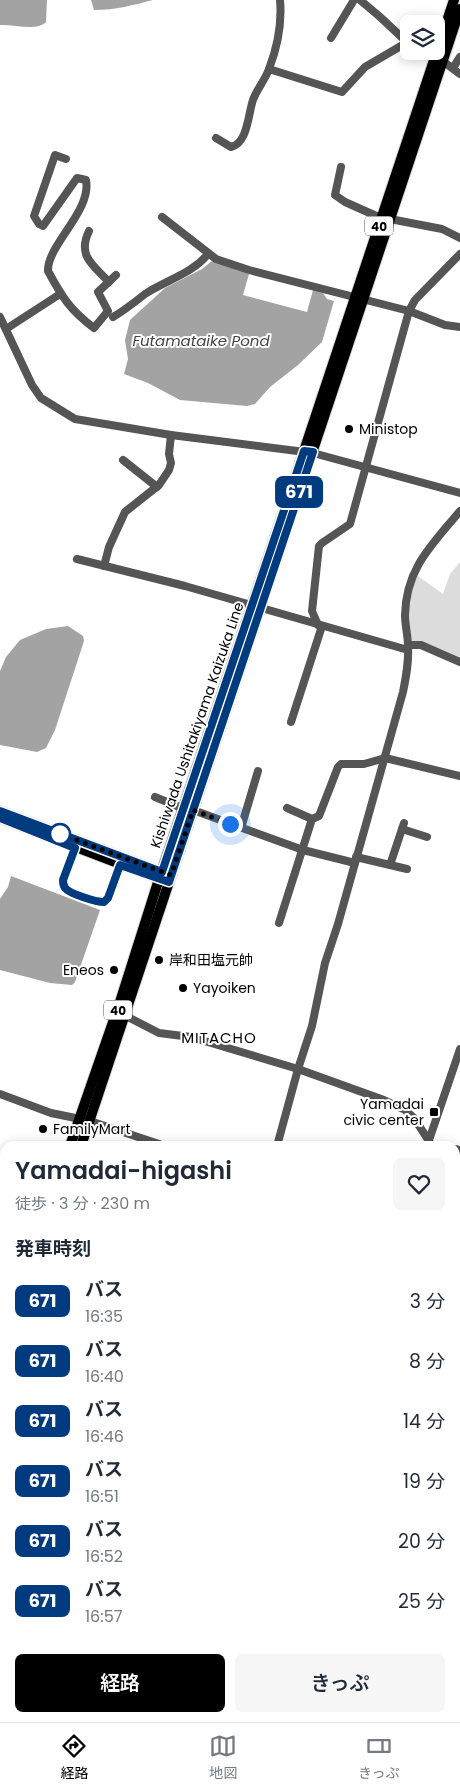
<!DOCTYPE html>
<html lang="ja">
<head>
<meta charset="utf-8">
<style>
	body { margin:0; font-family:Poppins,"Noto Sans JP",sans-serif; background:#f6f6f7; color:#1f2937; height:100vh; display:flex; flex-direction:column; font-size:19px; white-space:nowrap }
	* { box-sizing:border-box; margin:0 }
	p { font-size:16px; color:#747a83 }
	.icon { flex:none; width:28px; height:28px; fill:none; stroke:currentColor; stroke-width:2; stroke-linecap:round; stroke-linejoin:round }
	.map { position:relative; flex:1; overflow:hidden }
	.side { position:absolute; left:0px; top:1141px; width:460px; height:581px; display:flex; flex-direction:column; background:#fff; border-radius:15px 15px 0 0; box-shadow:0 2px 12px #0003 }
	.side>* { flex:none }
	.badge { padding:0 10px; border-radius:8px; font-size:18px; line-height:32px }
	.controls { position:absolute; left:400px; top:15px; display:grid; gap:10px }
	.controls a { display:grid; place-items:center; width:45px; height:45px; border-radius:8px; background:#fff; box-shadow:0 2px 12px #0003; font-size:25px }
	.you { position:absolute; width:25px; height:25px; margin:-12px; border:4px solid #fff; border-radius:50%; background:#1a73e8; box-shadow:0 0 0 8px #1a73e833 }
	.map>.badge { position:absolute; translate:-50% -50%; box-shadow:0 0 0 2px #fff }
	h2 { padding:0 15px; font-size:19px; line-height:45px }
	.round { display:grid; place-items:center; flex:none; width:52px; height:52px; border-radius:8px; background:#f6f6f7 }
	.overview { display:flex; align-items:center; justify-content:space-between; height:85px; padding:0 15px }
	h1 { font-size:24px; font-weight:600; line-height:38px }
	.button { display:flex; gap:10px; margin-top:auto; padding:10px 15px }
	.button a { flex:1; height:58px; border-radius:8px; background:#000; color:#fff; font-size:20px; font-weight:600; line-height:58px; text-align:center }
	.button a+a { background:#f6f6f7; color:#1f2937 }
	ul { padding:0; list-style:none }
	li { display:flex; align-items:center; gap:15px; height:60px; padding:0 15px }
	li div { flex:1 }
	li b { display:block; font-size:19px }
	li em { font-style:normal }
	li .badge { min-width:55px; font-weight:700; text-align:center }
	.menu { display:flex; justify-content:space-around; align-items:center; height:70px; border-top:1px solid #e0e1e3; background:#fff; font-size:14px; color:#747a83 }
	.menu a { display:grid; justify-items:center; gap:2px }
	.menu .on { color:#000 }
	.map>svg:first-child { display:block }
</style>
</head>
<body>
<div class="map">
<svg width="460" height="1722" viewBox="0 0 460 1722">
	<rect width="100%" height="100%" fill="#fff"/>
	<path fill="#dcdcdc" d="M 460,562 L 460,659 L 429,644 L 412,642 C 406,613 409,601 415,574 L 443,594 L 450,574 Z"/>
	<g fill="#a3a3a3">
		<path d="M 0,0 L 47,0 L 46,22 C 36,32 14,24 0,25 Z"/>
		<path d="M 91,0 L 153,0 C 134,5 115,10 94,10 Z"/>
		<polygon points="212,261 249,274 243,295 307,312 313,290 323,293 327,299 334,301 322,342 298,365 270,387 255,404 247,406 180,400 148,383 124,374 128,359 125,340 130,320 165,288 202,269"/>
		<polygon points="68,626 83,636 84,641 55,730 46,748 37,752 0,745 0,671 6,657 20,640 46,629"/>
		<polygon points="11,876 100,910 75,982 72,985 50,983 0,970 0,899 8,887"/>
	</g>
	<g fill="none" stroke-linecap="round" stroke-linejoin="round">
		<polyline stroke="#a3a3a3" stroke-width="2" points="356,1722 356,1718"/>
		<g stroke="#a3a3a3" stroke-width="11">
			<polyline points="455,1511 460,1506"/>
			<polyline points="270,1722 272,1718"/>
		</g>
		<g stroke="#dbdbdb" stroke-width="12">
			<g id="major">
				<polyline points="0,811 167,874"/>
				<polyline points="0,818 165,881"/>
				<polyline points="70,1146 120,1002 159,879 304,451 454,0"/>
				<polyline points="81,1146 460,9"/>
				<polyline points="0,1360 5,1344"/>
				<polyline points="0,1386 5,1372"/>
			</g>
		</g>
		<g stroke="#555" stroke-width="8">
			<polyline points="360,0 379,16 409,44"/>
			<polyline points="331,38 354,0"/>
			<polyline points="423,51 444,62 460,74"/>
			<polyline points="453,68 460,57"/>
			<polyline points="269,69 342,92 365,67 406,43"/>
			<path d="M 216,138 L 231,147 C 248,143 248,114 253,100 C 257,89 265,80 269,69 C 277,48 282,22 280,0"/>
			<path d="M 66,159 L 55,155 L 34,216 L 39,224 L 43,226 L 77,178 L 86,180 C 92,211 47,245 48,271 C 62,297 70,310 94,328 L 108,311 L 98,292 L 116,275"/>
			<polyline points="341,167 335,195 345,202 381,218"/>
			<polyline points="162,217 216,259 249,270 409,311 445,325 460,327"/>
			<polyline points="390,219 442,229 460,238"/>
			<path d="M 89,231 C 77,256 93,265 109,282"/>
			<polyline points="0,317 32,385 41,398 75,419 171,435 313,453 460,493"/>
			<path d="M 113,317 C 125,310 135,302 145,294 C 166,280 192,274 208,254"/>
			<polyline points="6,329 60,294"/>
			<polyline points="123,460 157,487"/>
			<polyline points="77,559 185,586 408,650"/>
			<polyline points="104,566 109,547 125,512 159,485 169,470 171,463 169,454 171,435"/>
			<polyline points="318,625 312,611 319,546 322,543 350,524 409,311 415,300 460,254"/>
			<polyline points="408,645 421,645 460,662"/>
			<polyline points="291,722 322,626"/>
			<polyline points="155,797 184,809"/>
			<polyline points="287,808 312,819 319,816 338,767 341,764 364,764 385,758 460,776"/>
			<polyline points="193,810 303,850 355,863"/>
			<polyline points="241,828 258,771"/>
			<polyline points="402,829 427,837"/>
			<polyline points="356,857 407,869"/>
			<polyline points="390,865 404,823"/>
			<polyline points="279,923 312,819"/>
			<polyline points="124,1015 159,1033 191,1037 298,1069 384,1100 405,1110 414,1118 429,1141"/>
			<polyline points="0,1094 51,1113 90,1121 165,1146"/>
			<path d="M 277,1146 L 298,1069 L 312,1026 L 325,963 L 338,924 L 403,692 C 406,677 409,662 408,646 C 408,636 405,625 405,615 C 406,568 432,545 460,511"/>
			<polyline points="427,1146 460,1049"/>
			<polyline points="455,1149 460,1150"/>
			<polyline points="460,1165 457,1175 460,1175"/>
			<polyline points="0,1209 5,1210"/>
			<polyline points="455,1236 460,1238"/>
			<polyline points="455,1285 460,1274"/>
			<polyline points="0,1324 5,1325"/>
			<polyline points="455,1381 460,1380"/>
			<polyline points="0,1432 5,1433"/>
			<polyline points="455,1539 460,1537"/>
			<polyline points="0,1545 5,1545"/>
			<polyline points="455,1578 460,1577"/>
			<polyline points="0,1662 5,1664"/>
			<polyline points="46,1718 50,1722"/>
			<polyline points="294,1718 295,1722"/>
			<polyline points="334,1718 335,1722"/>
			<polyline points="386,1718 388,1722"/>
			<polyline points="455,1718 455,1722"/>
			<polyline points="61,1722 64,1718"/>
			<polyline points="107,1722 108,1718"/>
			<polyline points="251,1722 253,1718"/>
		</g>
		<use href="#major" stroke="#000" stroke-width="10"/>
	</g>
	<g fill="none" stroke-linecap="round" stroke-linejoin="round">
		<g stroke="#fff" stroke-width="11">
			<path id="line" d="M 0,811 L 162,872 L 304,451 L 313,452 L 169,882 L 120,865 L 108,898 L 104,902 C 96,902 70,894 65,888 C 63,885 63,884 63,880 L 75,848 L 0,818"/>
		</g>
		<use href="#line" stroke="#003b80" stroke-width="8"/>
		<polyline stroke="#000" stroke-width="5" stroke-dasharray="0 9" points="60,834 171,875 193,810 230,824"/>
	</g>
	<g fill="#000" stroke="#fff" stroke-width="2">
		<circle cx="349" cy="429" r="5"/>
		<circle cx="159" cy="960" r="5"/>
		<circle cx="114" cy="970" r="5"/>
		<circle cx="183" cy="988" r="5"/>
		<rect x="429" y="1107" width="10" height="10" rx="2.5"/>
		<circle cx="43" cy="1129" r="5"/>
	</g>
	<circle fill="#fff" stroke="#003b80" stroke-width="2.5" cx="60" cy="834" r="10"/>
	<g text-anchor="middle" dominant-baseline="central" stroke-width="4" stroke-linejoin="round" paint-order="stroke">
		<g fill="#fff" stroke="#4c4c4c" stroke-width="1">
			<rect x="365" y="216.5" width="28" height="19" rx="4"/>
			<rect x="104" y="1000.5" width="28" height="19" rx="4"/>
		</g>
		<g font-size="12" font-weight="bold" fill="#000">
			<text x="379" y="226">40</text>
			<text x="118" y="1010">40</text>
		</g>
		<g font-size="14" fill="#000" stroke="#fff" text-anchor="start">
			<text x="359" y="429">Ministop</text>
			<text x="169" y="960">岸和田塩元帥</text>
			<text x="104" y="970" text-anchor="end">Eneos</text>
			<text x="193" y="988">Yayoiken</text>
			<text x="424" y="1104" text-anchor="end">Yamadai<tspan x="424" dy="16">civic center</tspan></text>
			<text x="53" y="1129">FamilyMart</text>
		</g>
		<g font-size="14" fill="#000" stroke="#fff">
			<text transform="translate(197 725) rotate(-71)">Kishiwada Ushitakiyama Kaizuka Line</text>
		</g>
		<g font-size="15" font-style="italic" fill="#444" stroke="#fff">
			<text x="201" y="340">Futamataike Pond</text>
		</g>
		<g font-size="15" letter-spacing="1" fill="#000" stroke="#fff">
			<text x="219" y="1037">MITACHO</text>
		</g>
	</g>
</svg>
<div class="controls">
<a><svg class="icon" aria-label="layers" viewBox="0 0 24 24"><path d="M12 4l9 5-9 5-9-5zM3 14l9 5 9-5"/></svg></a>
</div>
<div class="you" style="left:230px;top:824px"></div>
<b class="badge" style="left:299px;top:492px;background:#003b80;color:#fff">671</b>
<section class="side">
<div class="overview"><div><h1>Yamadai-higashi</h1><p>徒歩 · 3 分 · 230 m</p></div><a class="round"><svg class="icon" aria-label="heart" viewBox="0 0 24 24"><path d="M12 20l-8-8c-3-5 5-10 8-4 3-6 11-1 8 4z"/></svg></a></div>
<h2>発車時刻</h2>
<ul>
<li><span class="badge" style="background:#003b80;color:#fff">671</span><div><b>バス</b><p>16:35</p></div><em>3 分</em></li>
<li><span class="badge" style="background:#003b80;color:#fff">671</span><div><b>バス</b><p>16:40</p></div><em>8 分</em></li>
<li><span class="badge" style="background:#003b80;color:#fff">671</span><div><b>バス</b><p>16:46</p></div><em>14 分</em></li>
<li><span class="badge" style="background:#003b80;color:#fff">671</span><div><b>バス</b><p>16:51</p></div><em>19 分</em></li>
<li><span class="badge" style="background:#003b80;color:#fff">671</span><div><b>バス</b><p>16:52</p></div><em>20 分</em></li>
<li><span class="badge" style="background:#003b80;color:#fff">671</span><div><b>バス</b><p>16:57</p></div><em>25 分</em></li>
</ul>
<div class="button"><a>経路</a><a>きっぷ</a></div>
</section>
</div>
<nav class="menu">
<a class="on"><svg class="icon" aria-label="directions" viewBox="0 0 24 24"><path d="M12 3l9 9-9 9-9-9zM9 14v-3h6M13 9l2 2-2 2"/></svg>経路</a>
<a><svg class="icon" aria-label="map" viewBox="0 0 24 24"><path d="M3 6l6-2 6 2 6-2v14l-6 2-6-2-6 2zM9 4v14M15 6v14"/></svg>地図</a>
<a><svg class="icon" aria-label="tickets" viewBox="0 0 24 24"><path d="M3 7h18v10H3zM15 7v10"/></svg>きっぷ</a>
</nav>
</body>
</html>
